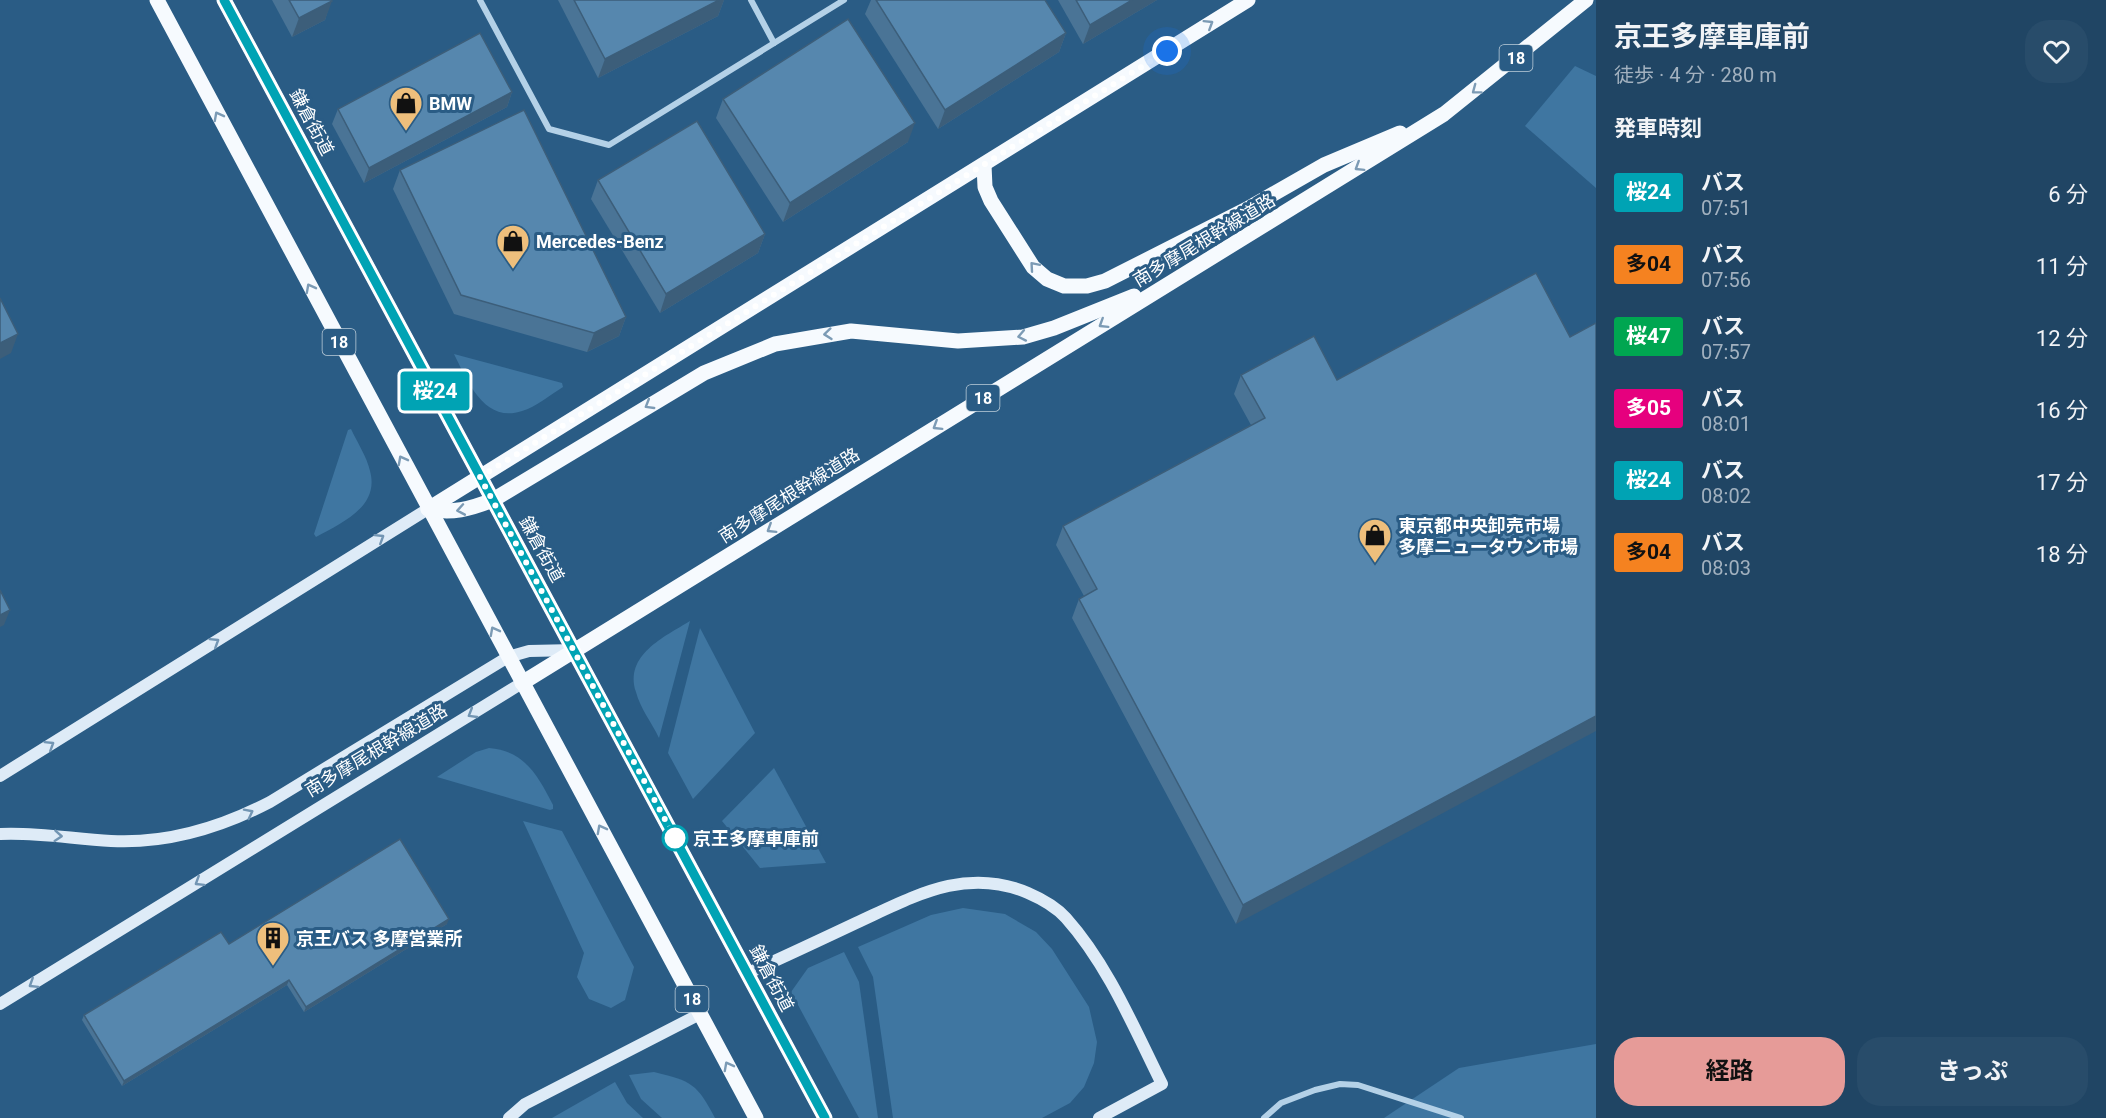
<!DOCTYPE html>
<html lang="ja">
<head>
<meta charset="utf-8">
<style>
	body { margin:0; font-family:Roboto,"Noto Sans JP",sans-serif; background:#284c6a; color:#f1f3f6; height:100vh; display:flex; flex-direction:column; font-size:22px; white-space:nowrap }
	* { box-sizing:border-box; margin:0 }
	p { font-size:20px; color:#a2b1bf }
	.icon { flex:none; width:33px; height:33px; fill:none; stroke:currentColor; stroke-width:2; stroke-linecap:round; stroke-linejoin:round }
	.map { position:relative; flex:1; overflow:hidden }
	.sheet { display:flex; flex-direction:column; background:#204564; width:510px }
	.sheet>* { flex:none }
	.badge { padding:0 12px; border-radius:4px; font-size:21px; line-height:39px }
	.you { position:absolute; width:30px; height:30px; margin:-15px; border:4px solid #fff; border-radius:50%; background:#1a73e8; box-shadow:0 0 0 9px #1a73e833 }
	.map>.badge { position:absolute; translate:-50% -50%; box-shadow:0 0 0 3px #fff }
	h2 { padding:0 18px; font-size:22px; line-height:54px }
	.round { display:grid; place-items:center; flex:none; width:63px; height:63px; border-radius:24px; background:#284c6a }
	.head { display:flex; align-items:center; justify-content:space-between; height:102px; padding:0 18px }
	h1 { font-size:28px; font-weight:700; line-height:45px }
	.primary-button { display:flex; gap:12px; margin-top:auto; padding:12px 18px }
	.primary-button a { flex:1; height:69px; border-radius:24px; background:#e69b98; color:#111; font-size:24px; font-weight:700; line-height:69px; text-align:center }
	.primary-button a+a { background:#284c6a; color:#f1f3f6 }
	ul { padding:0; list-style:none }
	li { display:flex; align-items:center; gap:18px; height:72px; padding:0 18px }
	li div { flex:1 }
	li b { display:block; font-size:22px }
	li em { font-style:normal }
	li .badge { min-width:66px; font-weight:700; text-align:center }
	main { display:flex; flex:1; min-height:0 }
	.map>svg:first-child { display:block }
</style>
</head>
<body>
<main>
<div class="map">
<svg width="1596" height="1118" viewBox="0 0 1596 1118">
	<rect width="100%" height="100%" fill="#2a5c85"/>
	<g fill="#3f76a1">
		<polygon points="1575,66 1596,76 1596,188 1525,126"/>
		<path d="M 454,354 L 562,383 L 563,387 C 550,395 536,407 522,411 C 484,424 467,380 454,354 Z"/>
		<path d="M 351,429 C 357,442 367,457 370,471 C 380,507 341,523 316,537 L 314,534 L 348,430 Z"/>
		<path d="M 690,621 L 659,738 C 652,723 640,708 636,692 C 624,655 664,637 690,621 Z"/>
		<polygon points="700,628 755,733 693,799 668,753"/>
		<path d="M 489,748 C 525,751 538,776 553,805 L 553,809 L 550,810 L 437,777 L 476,752 Z"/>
		<polygon points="774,768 826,863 760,868 722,821"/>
		<polygon points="523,821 562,831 634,967 625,1000 611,1008 589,999 577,977 584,953"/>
		<polygon points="963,908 1005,914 1036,932 1052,949 1089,1007 1097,1042 1094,1063 1084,1087 1070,1103 1042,1118 893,1118 873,977 858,947 931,915"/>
		<polygon points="844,952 859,982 878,1118 859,1118 791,992 808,968"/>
		<polygon points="1596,1044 1596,1118 1384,1118 1459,1068"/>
		<path d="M 654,1072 C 692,1081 697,1084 715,1118 L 662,1118 L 641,1099 L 629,1075 Z"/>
		<polygon points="615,1082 627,1103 643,1118 552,1118"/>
	</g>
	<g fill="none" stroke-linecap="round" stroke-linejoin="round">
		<g stroke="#b4d1e7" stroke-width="6">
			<polyline points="480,0 549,129 609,145 844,0"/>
			<polyline points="751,0 774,43"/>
			<polyline points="1264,1118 1281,1103 1315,1090 1340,1084 1358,1085 1461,1118"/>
		</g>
		<g stroke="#deebf7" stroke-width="12">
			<polyline points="0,776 428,509"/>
			<path d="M 0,834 C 37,832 73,839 111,841 C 167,844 220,828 270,802 L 508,657 L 529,651 L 575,650"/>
			<path d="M 748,973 C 784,957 820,940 856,923 C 913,897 965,866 1028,893 C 1042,899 1056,907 1066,918 C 1108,965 1134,1028 1162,1084 L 1099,1118"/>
			<polyline points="0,1004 522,683"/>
			<polyline points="509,1118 525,1104 700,1014"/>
		</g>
		<g stroke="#f6fafe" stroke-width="15">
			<polyline points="157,0 756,1118"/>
			<polyline points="224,0 825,1118"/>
			<polyline points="984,165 985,187 991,201 1033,267 1047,279 1064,286 1087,286 1105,281 1247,209 1324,165 1400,133"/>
			<polyline points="428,509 1248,0"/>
			<path d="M 428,509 C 452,514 470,509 493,500 L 704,373 L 775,344 L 851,331 L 958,341 L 1023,337 L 1054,328 L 1134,296"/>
			<polyline points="522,683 1444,114 1586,0"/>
		</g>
	</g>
	<g fill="#4a7496">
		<polygon points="272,0 331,0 325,20 292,37"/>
		<polygon points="558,0 724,0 718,16 598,78"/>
		<polygon points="871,0 1045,0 1066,33 1059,52 938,129 865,14"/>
		<polygon points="1058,0 1157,0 1083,44"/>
		<polygon points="512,92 507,107 364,183 332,124 338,109"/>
		<polygon points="723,99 908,142 783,222 716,118"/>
		<polygon points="400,170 626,317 619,336 587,352 454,314 393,189"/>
		<polygon points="598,180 765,234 758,253 660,313 591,199"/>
		<polygon points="1536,273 1236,924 1072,618 1079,599 1084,596 1056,545 1063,526 1251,425 1234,394 1241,375 1337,380"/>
		<polygon points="447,924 304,1012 287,985 122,1086 82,1020 84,1015 229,944"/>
	</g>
	<g fill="#3c5e7a">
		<polygon points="719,0 724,0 718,16 598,78 605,59"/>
		<polygon points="1132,0 1157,0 1083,44 1090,25"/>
		<polygon points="332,1 325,20 292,37 299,18"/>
		<polygon points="1066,33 1059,52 938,129 945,110"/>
		<polygon points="512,92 507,107 364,183 369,168"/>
		<polygon points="915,123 908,142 783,222 790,203"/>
		<polygon points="765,234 758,253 660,313 666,294"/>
		<polygon points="626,317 619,336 587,352 594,333"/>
		<polygon points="18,334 11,353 0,359 0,343"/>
		<polygon points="10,610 4,625 0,627 0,615"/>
		<polygon points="1596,716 1596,731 1236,924 1243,905"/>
		<polygon points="449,919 447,924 304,1012 306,1007"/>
		<polygon points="289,980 287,985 122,1086 124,1081"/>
	</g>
	<g fill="#5687ae" stroke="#3c5e7a" stroke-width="1.5">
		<polygon points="289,0 331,0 332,1 299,18"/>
		<polygon points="574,0 719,0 605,59"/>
		<polygon points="876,0 1045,0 1066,33 945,110"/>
		<polygon points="1076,0 1132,0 1090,25"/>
		<polygon points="848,19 915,123 790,203 723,99"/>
		<polygon points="480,33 512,92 369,168 338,109"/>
		<polygon points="524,110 626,317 594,333 461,295 400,170"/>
		<polygon points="697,121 765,234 666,294 598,180"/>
		<polygon points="1536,273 1570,337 1596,323 1596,716 1243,905 1079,599 1097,589 1063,526 1265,418 1241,375 1314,336 1337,380"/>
		<polygon points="0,298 18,334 0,343"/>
		<polygon points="0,590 10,610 0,615"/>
		<polygon points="400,839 449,919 306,1007 289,980 124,1081 84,1015 221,932 229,944"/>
	</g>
	<defs><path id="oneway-chevron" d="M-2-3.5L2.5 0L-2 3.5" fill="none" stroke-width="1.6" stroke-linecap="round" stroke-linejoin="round" transform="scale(1.5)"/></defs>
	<g stroke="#7c9bb5">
		<use href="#oneway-chevron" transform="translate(1209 24) rotate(-32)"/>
		<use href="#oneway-chevron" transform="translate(1476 90) rotate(143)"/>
		<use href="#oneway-chevron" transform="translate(218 116) rotate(-118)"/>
		<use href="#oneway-chevron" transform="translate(1359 167) rotate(148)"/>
		<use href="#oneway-chevron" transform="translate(1034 266) rotate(-131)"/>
		<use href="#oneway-chevron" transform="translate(310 288) rotate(-118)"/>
		<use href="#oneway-chevron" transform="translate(1103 324) rotate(148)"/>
		<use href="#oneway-chevron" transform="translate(828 334) rotate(174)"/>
		<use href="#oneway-chevron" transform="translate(1022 336) rotate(169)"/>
		<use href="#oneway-chevron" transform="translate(649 405) rotate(149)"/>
		<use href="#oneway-chevron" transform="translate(937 426) rotate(148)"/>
		<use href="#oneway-chevron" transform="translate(402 460) rotate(-118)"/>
		<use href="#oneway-chevron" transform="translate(461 510) rotate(170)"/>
		<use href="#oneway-chevron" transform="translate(771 529) rotate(148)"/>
		<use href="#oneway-chevron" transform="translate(494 631) rotate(-118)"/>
		<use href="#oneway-chevron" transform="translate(601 829) rotate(-118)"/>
		<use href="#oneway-chevron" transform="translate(728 1066) rotate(-118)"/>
	</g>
	<g stroke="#7295b3">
		<use href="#oneway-chevron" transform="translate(380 538) rotate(-32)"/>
		<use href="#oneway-chevron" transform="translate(215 642) rotate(-32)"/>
		<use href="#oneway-chevron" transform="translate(472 714) rotate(149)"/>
		<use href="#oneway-chevron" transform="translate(50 745) rotate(-32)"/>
		<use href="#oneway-chevron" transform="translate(249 813) rotate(-27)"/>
		<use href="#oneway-chevron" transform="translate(58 836) rotate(4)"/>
		<use href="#oneway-chevron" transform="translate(199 882) rotate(148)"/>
		<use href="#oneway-chevron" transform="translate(33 984) rotate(148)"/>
	</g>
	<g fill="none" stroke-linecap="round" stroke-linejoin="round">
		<g stroke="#fff" stroke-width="14">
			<polyline id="line" points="224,0 825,1118"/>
		</g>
		<use href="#line" stroke="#00a3b4" stroke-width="9"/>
		<polyline stroke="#fff" stroke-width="6" stroke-dasharray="0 10.8" points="675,838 480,477 1167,51"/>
	</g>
	<defs>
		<g id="shop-pin" transform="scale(1.725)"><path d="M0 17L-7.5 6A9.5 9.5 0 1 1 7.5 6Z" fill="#eebf7c" stroke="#2a5c85"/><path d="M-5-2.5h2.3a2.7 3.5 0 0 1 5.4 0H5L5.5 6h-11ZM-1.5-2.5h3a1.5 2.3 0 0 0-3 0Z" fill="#111"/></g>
		<g id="building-pin" transform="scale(1.725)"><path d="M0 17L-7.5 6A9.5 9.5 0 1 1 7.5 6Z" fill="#eebf7c" stroke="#2a5c85"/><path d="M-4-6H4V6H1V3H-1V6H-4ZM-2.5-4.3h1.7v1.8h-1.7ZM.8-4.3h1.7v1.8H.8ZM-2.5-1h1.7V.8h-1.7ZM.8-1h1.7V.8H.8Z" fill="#111"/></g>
	</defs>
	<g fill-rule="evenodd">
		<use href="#shop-pin" x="406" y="103"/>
		<use href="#shop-pin" x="513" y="241"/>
		<use href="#shop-pin" x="1375" y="535"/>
		<use href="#building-pin" x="273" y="938"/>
	</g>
	<circle fill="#fff" stroke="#00a3b4" stroke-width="3" cx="675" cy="838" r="12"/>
	<g text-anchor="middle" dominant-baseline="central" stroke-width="6" stroke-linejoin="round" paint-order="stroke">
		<g fill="#2a5c85" stroke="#bfceda" stroke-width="1.5">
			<rect x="1499.5" y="45" width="33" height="26" rx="4.5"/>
			<rect x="322.5" y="329" width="33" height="26" rx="4.5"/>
			<rect x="966.5" y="385" width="33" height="26" rx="4.5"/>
			<rect x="675.5" y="986" width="33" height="26" rx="4.5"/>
		</g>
		<g font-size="16" font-weight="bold" fill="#fff">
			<text x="1516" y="58">18</text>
			<text x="339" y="342">18</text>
			<text x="983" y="398">18</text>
			<text x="692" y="999">18</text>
		</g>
		<g font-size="18" font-weight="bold" fill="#fff" stroke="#2a5c85" text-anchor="start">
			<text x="429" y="103">BMW</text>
			<text x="536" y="241">Mercedes-Benz</text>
			<text x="1398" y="525">東京都中央卸売市場<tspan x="1398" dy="21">多摩ニュータウン市場</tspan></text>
			<text x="296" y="938">京王バス 多摩営業所</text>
		</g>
		<g font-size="18" fill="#fff" stroke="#2a5c85">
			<text transform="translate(312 122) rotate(62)">鎌倉街道</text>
			<text transform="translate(1204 240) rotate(-31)">南多摩尾根幹線道路</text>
			<text transform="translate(789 495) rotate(-32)">南多摩尾根幹線道路</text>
			<text transform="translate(542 549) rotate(61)">鎌倉街道</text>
			<text transform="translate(376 750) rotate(-31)">南多摩尾根幹線道路</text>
			<text transform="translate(772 978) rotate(62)">鎌倉街道</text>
		</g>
		<g font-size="18" font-weight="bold" fill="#fff" stroke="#2a5c85" text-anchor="start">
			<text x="693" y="838">京王多摩車庫前</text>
		</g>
	</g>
</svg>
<div class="you" style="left:1167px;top:51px"></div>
<b class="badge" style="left:435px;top:391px;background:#00a3b4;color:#fff">桜24</b>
</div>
<section class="sheet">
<div class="head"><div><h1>京王多摩車庫前</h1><p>徒歩 · 4 分 · 280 m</p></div><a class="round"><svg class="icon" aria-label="heart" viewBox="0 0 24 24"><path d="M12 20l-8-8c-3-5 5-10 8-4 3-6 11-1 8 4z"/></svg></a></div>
<h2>発車時刻</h2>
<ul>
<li><span class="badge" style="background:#00a3b4;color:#fff">桜24</span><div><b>バス</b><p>07:51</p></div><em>6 分</em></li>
<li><span class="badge" style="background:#f58220;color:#111">多04</span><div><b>バス</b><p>07:56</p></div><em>11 分</em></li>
<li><span class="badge" style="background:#00a651;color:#fff">桜47</span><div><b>バス</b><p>07:57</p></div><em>12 分</em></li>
<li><span class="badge" style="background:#e6007e;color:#fff">多05</span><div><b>バス</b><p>08:01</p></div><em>16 分</em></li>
<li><span class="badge" style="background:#00a3b4;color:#fff">桜24</span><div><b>バス</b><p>08:02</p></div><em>17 分</em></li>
<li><span class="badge" style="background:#f58220;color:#111">多04</span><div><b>バス</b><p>08:03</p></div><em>18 分</em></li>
</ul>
<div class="primary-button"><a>経路</a><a>きっぷ</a></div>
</section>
</main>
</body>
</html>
